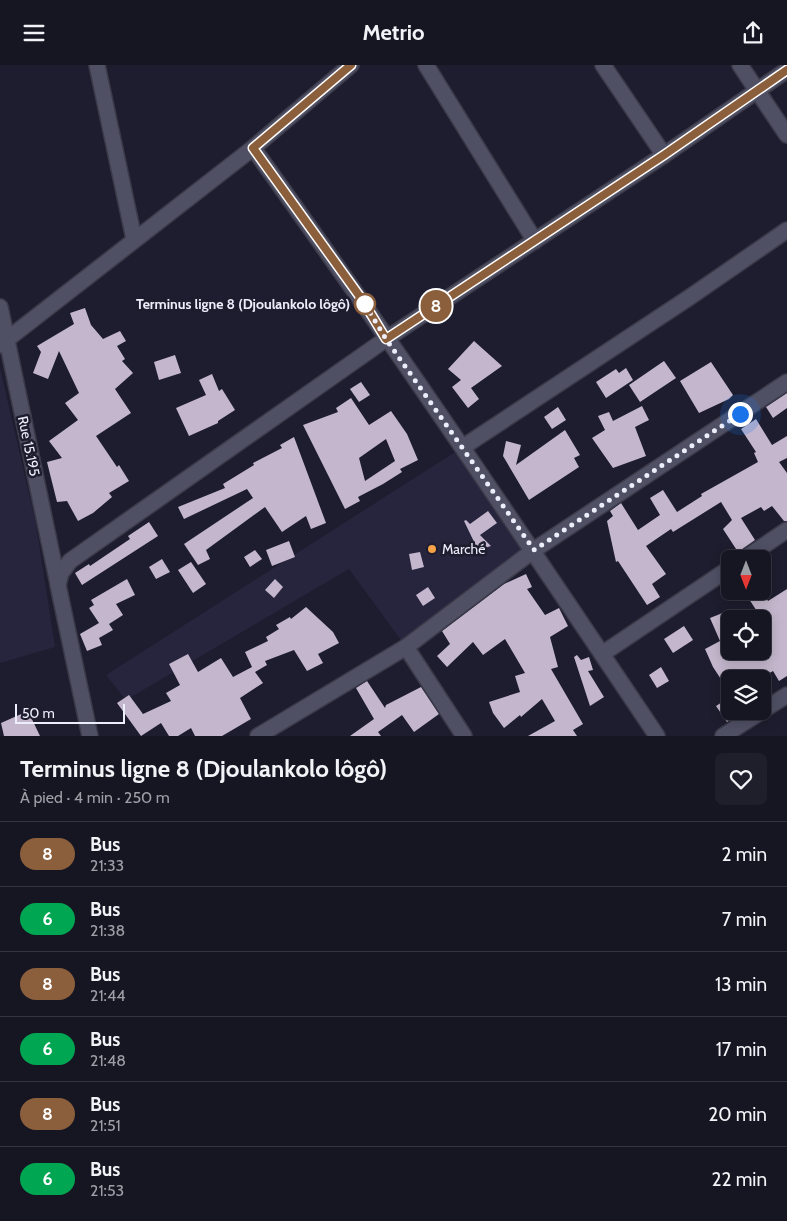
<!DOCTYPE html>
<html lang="fr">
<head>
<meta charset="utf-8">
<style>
	body { margin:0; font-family:Cabin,sans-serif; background:#1f1f2b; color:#f1f3f6; height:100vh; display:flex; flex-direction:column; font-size:19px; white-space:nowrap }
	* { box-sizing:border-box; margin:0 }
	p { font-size:16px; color:#9e9fa6 }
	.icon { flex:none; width:28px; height:28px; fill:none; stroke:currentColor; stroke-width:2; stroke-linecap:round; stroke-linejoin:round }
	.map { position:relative; height:671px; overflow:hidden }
	.sheet { display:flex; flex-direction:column; background:#161623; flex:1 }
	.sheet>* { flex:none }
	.badge { padding:0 10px; border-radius:16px; font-size:18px; line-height:32px }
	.needle { width:32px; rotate:180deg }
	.controls { position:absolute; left:721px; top:485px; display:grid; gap:10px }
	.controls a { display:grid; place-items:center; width:50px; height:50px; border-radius:8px; background:#161623; box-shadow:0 2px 12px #0003,0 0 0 1px #353541; font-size:25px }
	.scale { position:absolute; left:15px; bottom:12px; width:110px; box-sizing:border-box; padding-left:5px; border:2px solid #edeefb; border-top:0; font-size:14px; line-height:18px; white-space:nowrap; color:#edeefb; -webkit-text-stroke:4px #1d1d2f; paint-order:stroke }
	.you { position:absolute; width:25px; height:25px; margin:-12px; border:4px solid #fff; border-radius:50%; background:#1a73e8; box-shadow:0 0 0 8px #1a73e833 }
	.map>.badge { position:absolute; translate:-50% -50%; box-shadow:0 0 0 2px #fff }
	.round { display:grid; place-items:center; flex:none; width:52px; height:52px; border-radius:8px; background:#1f1f2b }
	.summary { display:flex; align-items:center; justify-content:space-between; height:85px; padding:0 20px }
	h1 { font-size:24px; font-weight:700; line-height:38px }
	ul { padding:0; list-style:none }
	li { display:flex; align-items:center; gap:15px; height:65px; padding:0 20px; border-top:1px solid #353541 }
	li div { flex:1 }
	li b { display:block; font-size:19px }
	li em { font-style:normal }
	li .badge { min-width:55px; font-weight:700; text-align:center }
	header { display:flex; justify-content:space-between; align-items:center; height:65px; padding:0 20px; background:#161623; font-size:22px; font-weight:700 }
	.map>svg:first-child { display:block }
</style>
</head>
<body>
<header><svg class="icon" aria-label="menu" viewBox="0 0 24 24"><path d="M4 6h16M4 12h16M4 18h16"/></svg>Metrio<svg class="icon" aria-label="share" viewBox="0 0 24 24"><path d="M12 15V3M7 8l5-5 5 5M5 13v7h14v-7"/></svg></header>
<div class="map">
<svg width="787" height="671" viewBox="0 0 787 671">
	<rect width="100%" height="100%" fill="#1d1d2f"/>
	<g fill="#26253d">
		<polygon points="0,303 36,459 55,582 0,598"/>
		<polygon points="463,382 534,485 406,582 349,504 126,635 106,610"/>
	</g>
	<g fill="#c4b7cd" fill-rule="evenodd">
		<polygon points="85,243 91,260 103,274 120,266 126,276 117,281 125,294 122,296 133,308 115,324 131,348 96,371 117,402 119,400 129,416 109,428 112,432 93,448 78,456 67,436 57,437 47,397 62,393 49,376 78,355 65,338 79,328 59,286 48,314 33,308 41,287 37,281 74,259 70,248"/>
		<polygon points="474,276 502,301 471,323 479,334 468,343 452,322 461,315 448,304"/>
		<polygon points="175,290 181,308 159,315 154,297"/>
		<polygon points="664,296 676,313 640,337 629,320"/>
		<polygon points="711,297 733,330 729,334 699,348 680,316"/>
		<polygon points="626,303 633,315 606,333 596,317 616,304 619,308"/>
		<polygon points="212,309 219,326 222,324 235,345 218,356 218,358 189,371 176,343 206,330 199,315"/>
		<polygon points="361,317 370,330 359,337 350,324"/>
		<polygon points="787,328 787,343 773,353 766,342"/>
		<path d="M 351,333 L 369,360 L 391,346 L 407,369 L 418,395 L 400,404 L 402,407 L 383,419 L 358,432 L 360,436 L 345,444 L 303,360 L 338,347 L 336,343 ZM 386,374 L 395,396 L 365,416 L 359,393 Z"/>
		<polygon points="642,341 649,355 635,362 646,391 613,403 592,373 605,365 598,351 609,347 613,356"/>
		<polygon points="558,342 566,355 552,364 544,352"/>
		<polygon points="756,354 772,380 787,371 787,393 779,397 787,408 787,456 784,456 772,441 764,446 761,442 741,453 755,475 738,487 723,464 732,455 721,437 673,467 671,464 646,481 666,509 652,519 660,532 647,540 618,496 616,497 607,456 613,451 610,446 621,438 638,465 660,450 650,433 663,425 677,447 702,431 701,429 758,397 754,388 756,387 741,364"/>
		<polygon points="565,365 580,390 574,393 579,402 529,435 503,391 506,376 521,380 516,400"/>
		<polygon points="294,372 326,458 311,464 306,451 282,467 265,442 206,485 210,494 198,500 184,479 253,433 247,424 184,454 178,442 225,423 223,419 254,400 253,398 282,383 280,380"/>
		<polygon points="488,446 497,458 480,470 491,481 478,485 464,456 466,455 470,459"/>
		<polygon points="149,457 158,471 82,520 75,508 89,499 90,501 130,474 128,471"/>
		<polygon points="289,476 295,492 272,501 266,485"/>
		<polygon points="255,485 262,494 250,502 244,492"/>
		<polygon points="420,487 424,502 412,505 409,489"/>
		<polygon points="162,494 170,507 156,514 149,502"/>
		<polygon points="191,497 206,519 193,528 178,505"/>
		<polygon points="526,509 532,522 527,524 545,550 559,543 568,561 550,572 558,602 551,604 583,659 573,665 577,671 528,671 555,656 542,634 521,652 520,650 504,663 493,648 489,637 520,627 515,611 525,608 505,574 483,590 473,577 447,602 437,591 450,579 442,566 504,519"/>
		<polygon points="127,514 135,530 116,539 123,550 109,559 113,565 99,573 102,580 87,586 80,569 99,558 89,543 94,540 91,535"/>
		<polygon points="275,514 283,522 274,533 265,525"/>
		<polygon points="428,522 435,533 423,541 416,530"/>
		<polygon points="787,524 787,611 779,616 773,606 759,614 730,614 730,628 713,602 705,584 720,576 710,553 725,547 730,557 730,586 762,586 762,554 747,531 755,526 762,526 768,536"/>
		<polygon points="306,542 333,567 339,578 318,589 323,598 307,606 294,585 265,596 267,600 255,607 263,618 240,633 251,654 222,671 195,671 191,663 178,671 169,671 161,658 141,671 117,638 129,630 143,649 171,636 166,628 180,620 169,599 188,589 198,607 221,593 233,612 252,602 245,587 268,576 266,572 279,564 276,560 290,552 291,554"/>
		<polygon points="684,561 693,575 673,588 664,574"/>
		<polygon points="577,590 581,595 589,592 593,605 588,606 604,632 590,641 574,592"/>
		<polygon points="661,602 669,616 657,623 649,610"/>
		<polygon points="367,616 385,643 386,640 421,622 439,649 414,667 402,650 378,667 381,671 350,671 374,654 356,623"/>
		<polygon points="730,632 730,655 727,657 716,641"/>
		<polygon points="28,646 40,671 4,671 1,658"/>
	</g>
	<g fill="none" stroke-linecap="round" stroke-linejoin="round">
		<g stroke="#3a3a49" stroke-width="18">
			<g id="street">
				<polyline points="97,0 134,174"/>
				<polyline points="426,0 535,176"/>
				<polyline points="603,0 664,90"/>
				<polyline points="740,0 787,70"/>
				<path d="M 253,83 C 392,276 524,473 657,671"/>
				<polyline points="0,242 58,519"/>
				<polyline points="0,280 253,83 351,0"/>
				<polyline points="463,382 690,232 787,165"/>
				<polyline points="744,494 787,465"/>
				<polyline points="406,582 464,671"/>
				<polyline points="602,589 730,503"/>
				<polyline points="762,646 787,630"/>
				<polyline points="90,671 58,520 61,508 70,496 386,274 664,90 787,5"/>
				<polyline points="258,671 406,582 534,485 787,317"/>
				<polyline points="723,671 762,646"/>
			</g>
		</g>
		<use href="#street" stroke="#505065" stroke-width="15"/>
	</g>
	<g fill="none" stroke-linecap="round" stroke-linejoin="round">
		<g stroke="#fff" stroke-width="11">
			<polyline id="line" points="351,0 253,83 363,236 386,274 664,90 787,5"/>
		</g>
		<use href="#line" stroke="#8b5e3c" stroke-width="8"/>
		<polyline stroke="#edeefb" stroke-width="5" stroke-dasharray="0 9" points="365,239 363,236 386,274 534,485 740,349"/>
	</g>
	<circle fill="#fff" stroke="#8b5e3c" stroke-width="2.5" cx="365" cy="239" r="10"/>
	<circle fill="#f6a247" stroke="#1d1d2f" stroke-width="2" cx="432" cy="484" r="5"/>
	<g text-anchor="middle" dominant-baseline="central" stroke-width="5" stroke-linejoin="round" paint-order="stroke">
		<g font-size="14" font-weight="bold" fill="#edeefb" stroke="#1d1d2f" text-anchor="end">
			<text x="350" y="239">Terminus ligne 8 (Djoulankolo lôgô)</text>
		</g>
		<g font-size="14" fill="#edeefb" stroke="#1d1d2f">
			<text transform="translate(29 381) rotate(78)">Rue 15.195</text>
		</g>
		<g font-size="14" fill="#edeefb" stroke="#1d1d2f" text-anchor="start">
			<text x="442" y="484">Marché</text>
		</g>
	</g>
</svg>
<div class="controls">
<a><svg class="needle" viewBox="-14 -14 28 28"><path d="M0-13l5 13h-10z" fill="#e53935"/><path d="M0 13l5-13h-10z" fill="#9e9fa6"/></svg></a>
<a><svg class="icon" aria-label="locate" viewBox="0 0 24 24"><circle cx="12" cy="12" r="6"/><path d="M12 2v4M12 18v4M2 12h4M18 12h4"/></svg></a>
<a><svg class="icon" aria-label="layers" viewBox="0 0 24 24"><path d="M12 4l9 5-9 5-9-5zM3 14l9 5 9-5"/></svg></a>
</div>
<div class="scale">50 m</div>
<div class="you" style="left:740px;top:349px"></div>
<b class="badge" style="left:436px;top:241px;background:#8b5e3c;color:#fff">8</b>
</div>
<section class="sheet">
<div class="summary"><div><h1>Terminus ligne 8 (Djoulankolo lôgô)</h1><p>À pied · 4 min · 250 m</p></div><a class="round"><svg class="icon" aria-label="heart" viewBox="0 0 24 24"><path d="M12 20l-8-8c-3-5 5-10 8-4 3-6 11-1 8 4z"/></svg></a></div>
<ul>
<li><span class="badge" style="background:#8b5e3c;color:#fff">8</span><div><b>Bus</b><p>21:33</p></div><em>2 min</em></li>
<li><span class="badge" style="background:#00a651;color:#fff">6</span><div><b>Bus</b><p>21:38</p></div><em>7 min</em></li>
<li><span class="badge" style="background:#8b5e3c;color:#fff">8</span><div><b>Bus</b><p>21:44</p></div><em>13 min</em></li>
<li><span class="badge" style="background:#00a651;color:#fff">6</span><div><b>Bus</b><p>21:48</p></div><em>17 min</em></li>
<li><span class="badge" style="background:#8b5e3c;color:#fff">8</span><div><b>Bus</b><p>21:51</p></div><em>20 min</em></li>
<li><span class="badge" style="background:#00a651;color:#fff">6</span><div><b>Bus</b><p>21:53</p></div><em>22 min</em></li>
</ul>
</section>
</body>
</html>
